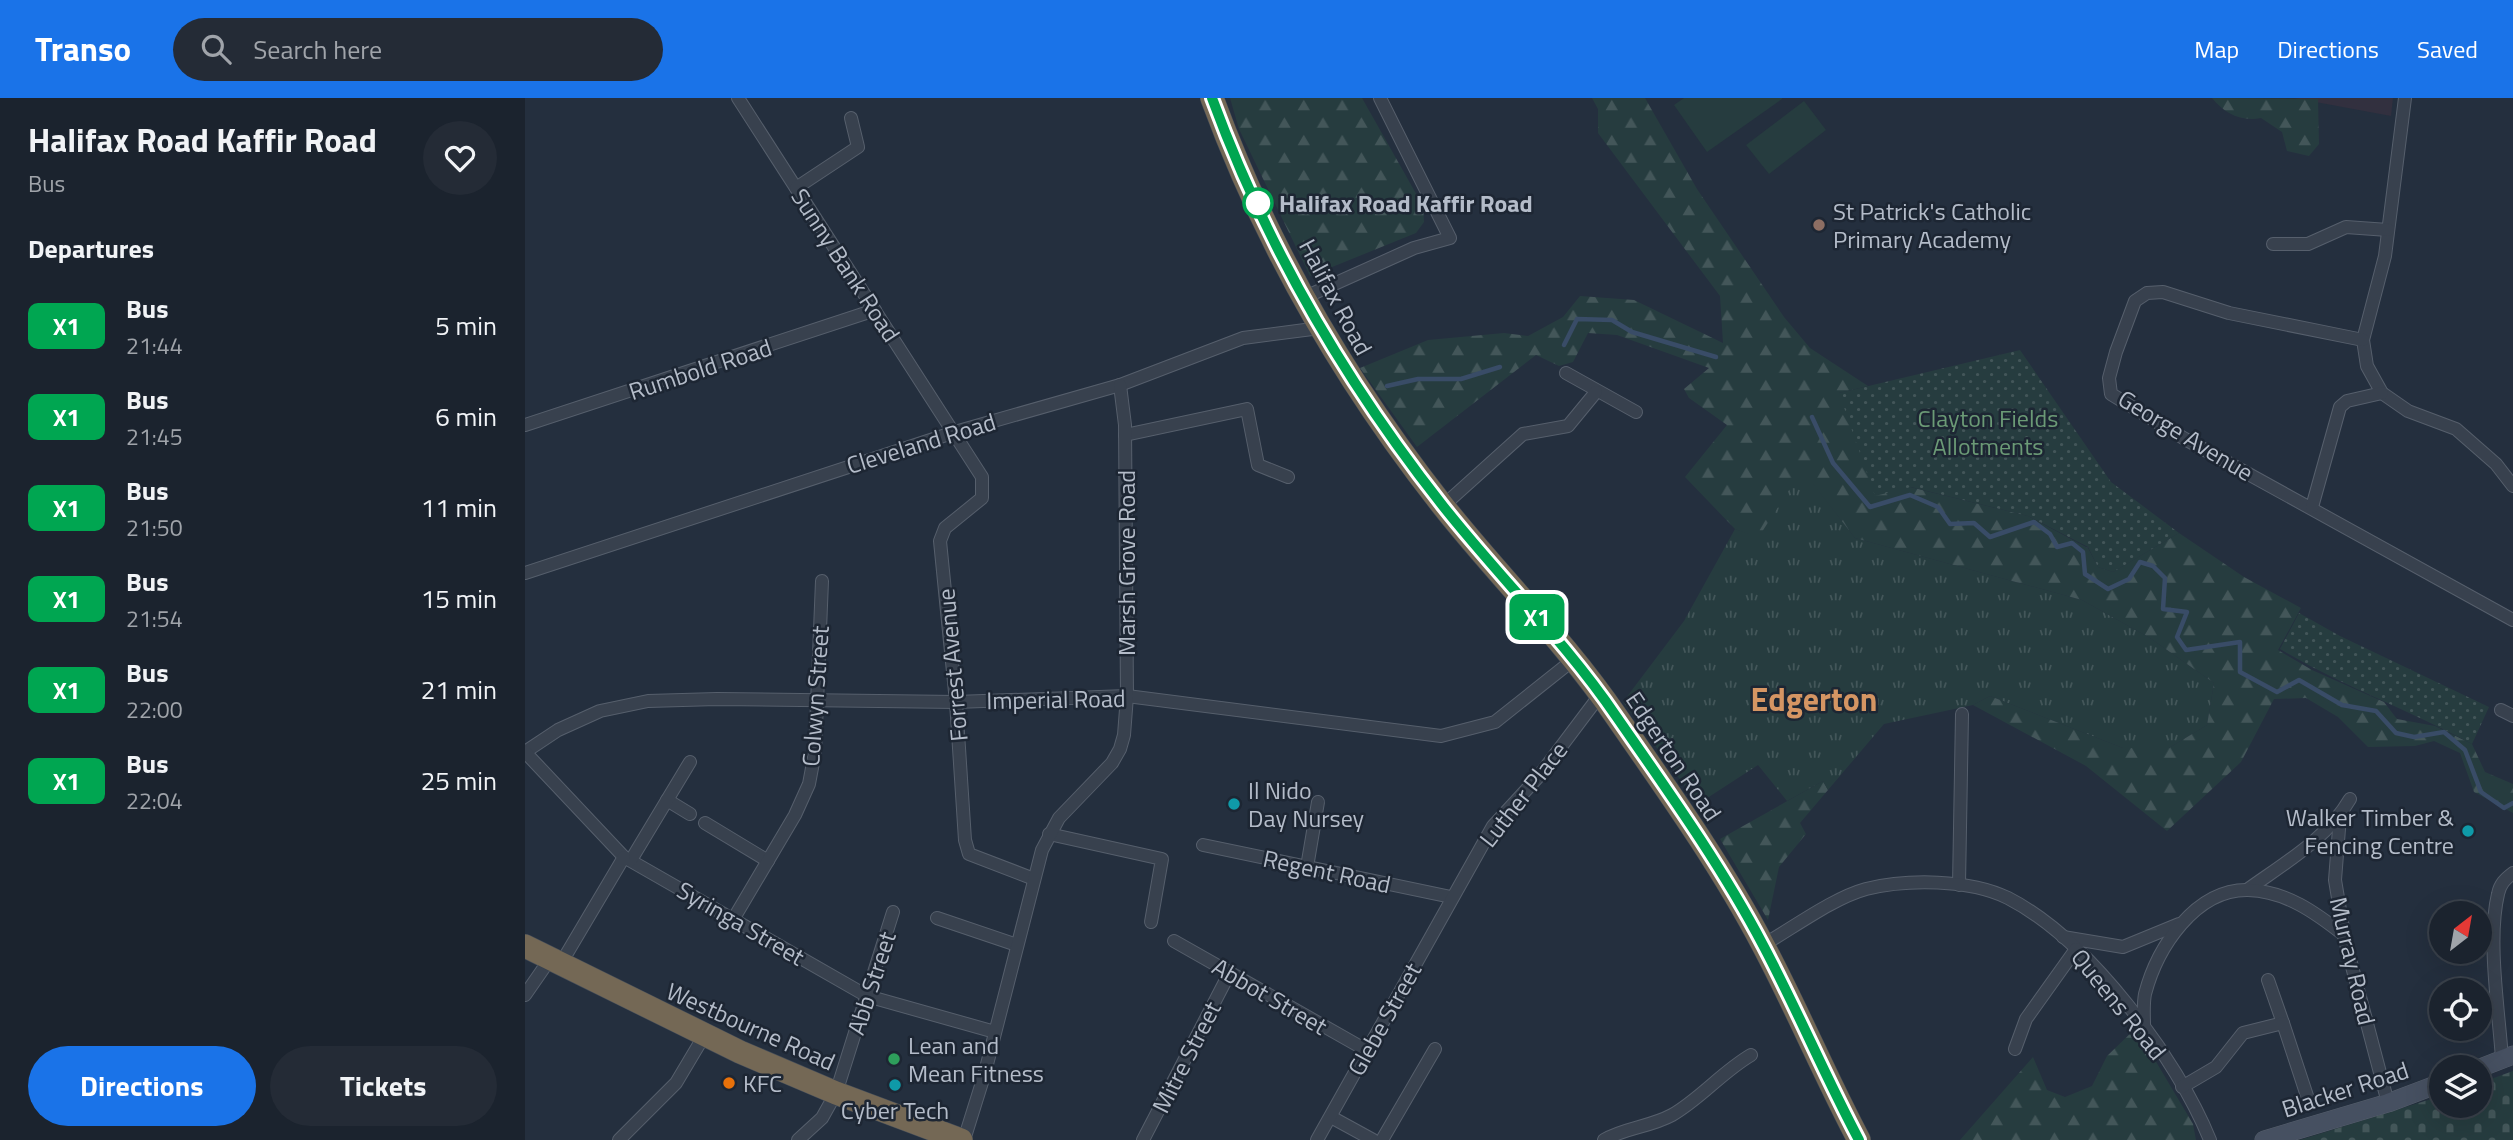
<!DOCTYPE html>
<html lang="en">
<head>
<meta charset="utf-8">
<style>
	body { margin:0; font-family:"Titillium Web",sans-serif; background:#242b36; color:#f1f3f6; height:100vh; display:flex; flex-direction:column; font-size:26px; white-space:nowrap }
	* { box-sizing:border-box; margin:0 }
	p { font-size:23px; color:#a0a4aa }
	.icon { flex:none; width:38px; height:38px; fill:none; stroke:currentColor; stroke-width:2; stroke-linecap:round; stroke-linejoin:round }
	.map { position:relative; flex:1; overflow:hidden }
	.panel { display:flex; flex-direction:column; background:#1b232e; width:525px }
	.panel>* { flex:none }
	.badge { padding:0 14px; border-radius:10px; font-size:24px; line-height:46px }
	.needle { width:46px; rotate:31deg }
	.controls { position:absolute; left:1904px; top:803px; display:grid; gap:14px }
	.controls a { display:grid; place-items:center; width:63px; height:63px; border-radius:50%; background:#1b232e; box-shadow:0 7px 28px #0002,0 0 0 2px #39404a; font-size:35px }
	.map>.badge { position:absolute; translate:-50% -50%; box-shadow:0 0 0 4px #fff }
	h2 { padding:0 28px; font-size:26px; line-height:63px }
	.round { display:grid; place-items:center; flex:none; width:74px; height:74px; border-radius:37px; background:#242b36 }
	.overview { display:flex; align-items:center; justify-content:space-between; height:119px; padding:0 28px }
	h1 { font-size:33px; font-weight:700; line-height:52px }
	.cta { display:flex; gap:14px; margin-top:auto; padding:14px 28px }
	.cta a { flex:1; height:80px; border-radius:42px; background:#1a73e8; color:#fff; font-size:28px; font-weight:700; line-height:80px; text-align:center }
	.cta a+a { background:#242b36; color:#f1f3f6 }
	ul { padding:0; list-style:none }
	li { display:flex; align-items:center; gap:21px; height:91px; padding:0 28px }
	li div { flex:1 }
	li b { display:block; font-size:26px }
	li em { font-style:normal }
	li .badge { min-width:77px; font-weight:700; text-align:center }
	header { display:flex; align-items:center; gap:42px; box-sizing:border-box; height:98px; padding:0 35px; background:#1a73e8; color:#fff }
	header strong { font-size:33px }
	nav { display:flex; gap:38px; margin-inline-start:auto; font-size:24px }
	.search { width:490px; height:63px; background:#242b36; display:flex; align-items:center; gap:18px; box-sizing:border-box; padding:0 24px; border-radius:38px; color:#a0a4aa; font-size:26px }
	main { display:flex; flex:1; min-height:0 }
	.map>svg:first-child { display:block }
</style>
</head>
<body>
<header>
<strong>Transo</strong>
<div class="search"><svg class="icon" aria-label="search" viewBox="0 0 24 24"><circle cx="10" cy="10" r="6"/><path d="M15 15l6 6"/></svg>Search here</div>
<nav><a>Map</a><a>Directions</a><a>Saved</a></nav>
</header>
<main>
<section class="panel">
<div class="overview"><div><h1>Halifax Road Kaffir Road</h1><p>Bus</p></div><a class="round"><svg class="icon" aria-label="heart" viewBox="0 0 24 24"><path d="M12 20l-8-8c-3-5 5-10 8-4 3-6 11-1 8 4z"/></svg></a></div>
<h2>Departures</h2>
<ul>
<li><span class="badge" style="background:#00a651;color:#fff">X1</span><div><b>Bus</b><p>21:44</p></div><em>5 min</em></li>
<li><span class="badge" style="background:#00a651;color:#fff">X1</span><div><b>Bus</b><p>21:45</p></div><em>6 min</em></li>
<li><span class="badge" style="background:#00a651;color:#fff">X1</span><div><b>Bus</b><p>21:50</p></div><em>11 min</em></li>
<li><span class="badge" style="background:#00a651;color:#fff">X1</span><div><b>Bus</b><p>21:54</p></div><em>15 min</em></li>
<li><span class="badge" style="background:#00a651;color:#fff">X1</span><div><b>Bus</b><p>22:00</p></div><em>21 min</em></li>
<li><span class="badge" style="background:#00a651;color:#fff">X1</span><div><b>Bus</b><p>22:04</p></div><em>25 min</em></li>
</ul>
<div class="cta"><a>Directions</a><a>Tickets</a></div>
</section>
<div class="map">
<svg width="1988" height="1042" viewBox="0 0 1988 1042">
	<defs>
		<pattern id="grass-tufts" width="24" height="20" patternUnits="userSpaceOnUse" patternTransform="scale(1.75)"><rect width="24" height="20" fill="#263c3f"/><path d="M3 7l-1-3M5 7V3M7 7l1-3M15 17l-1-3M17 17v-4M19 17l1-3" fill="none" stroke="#435659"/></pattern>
		<pattern id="forest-firs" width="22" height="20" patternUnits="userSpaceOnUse" patternTransform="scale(1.75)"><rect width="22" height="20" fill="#263c3f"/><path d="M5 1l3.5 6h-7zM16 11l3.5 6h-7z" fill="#435659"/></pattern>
		<pattern id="cemetery-stones" width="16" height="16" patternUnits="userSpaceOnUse" patternTransform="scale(1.75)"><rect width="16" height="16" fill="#263c3f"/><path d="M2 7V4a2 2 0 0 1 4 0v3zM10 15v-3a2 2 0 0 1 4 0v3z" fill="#435659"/></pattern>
		<pattern id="garden-dots" width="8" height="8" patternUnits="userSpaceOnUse" patternTransform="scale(1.75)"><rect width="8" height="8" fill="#263c3f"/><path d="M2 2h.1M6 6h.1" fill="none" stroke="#435659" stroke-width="1.8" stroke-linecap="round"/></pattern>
	</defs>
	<rect width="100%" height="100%" fill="#242f3e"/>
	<polygon fill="#32303f" points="1769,0 1868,0 1866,18"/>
	<polygon fill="url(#grass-tufts)" points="1277,371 1330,440 1557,502 1625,540 1689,585 1682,627 1644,650 1598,650 1465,598 1448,607 1359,626 1303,692 1298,683 1262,703 1233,667 1173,706 1098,604 1159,523 1210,431 1233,439"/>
	<g fill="url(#forest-firs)">
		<polygon points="705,0 837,0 898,108 899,124 891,135 785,178 714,31"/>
		<polygon points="1067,0 1120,0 1172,91 1259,219 1285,250 1343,288 1314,295 1385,389 1503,418 1563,450 1573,469 1588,474 1654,435 1719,479 1776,510 1753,552 1787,572 1859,604 1872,621 1910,628 1947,646 1960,674 1988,686 1988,715 1949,694 1935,655 1909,643 1890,648 1843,649 1813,619 1781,600 1749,601 1716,664 1642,733 1561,668 1448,607 1465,598 1598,650 1644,650 1682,627 1689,585 1625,540 1557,502 1330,440 1277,372 1233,440 1210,431 1160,379 1202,327 1164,300 1159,291 1184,270 1092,237 1063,235 1048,264 1034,268 1011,257 892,349 835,270 903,242 979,235 1003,238 1038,219 1055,198 1109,202 1198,245 1195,198 1073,35 1073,11"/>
		<path d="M 1687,0 L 1793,1 L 1794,46 L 1784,58 L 1762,53 L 1757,34 L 1736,20 C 1716,24 1699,15 1687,0 Z"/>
		<polygon points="1298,683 1303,692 1275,725 1281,736 1254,769 1243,822 1195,741"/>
		<polygon points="1611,930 1668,1026 1671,1042 1435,1042 1508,959 1522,992 1540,999 1567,988 1582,958"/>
	</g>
	<polygon fill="url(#cemetery-stones)" points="1988,973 1988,1042 1775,1042 1916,998 1916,1008 1955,1008 1955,985"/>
	<g fill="url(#garden-dots)">
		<polygon points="1495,252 1586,384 1654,435 1588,474 1573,469 1563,449 1503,418 1386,389 1350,398 1314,295"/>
		<path d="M 1774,515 L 1815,538 L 1964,609 L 1947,646 C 1884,612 1817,588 1755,551 Z"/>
	</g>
	<g fill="#263c3f">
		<polygon points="1159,0 1257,0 1257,1 1182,54 1149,7"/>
		<polygon points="1279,3 1301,32 1244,76 1221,47"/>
	</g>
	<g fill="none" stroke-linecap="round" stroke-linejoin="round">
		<g stroke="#394c67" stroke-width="4.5">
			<polyline points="1039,247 1052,221 1087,222 1107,234 1191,259"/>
			<polyline points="862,288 893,281 936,281 975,269"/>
			<polyline points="1287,319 1308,365 1345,409 1385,397 1413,409 1425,426 1449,425 1465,439 1509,424 1525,436 1532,449 1547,445 1558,454 1560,476 1583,491 1604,481 1615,464 1628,468 1640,480 1638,511 1662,514 1652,539 1661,552 1715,544 1715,574 1752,594 1774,582 1817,607 1851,613 1871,635 1889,639 1919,634 1940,652 1956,694 1979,710 1988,705"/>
		</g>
		<g stroke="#565f6c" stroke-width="14">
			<g id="street">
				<polyline points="213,0 457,379 457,400 420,430 415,443 431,604 440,742 444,756 509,781"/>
				<polyline points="1880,0 1860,158 1838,242 1842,268 1857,295 1883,313 1931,331 1971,366 1988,388"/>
				<polyline points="271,90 333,49 326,20"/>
				<polyline points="1748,146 1783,146 1821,129 1863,132"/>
				<polyline points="778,200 889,150 925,140 855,0"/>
				<polyline points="1838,242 1704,215 1638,194 1622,195 1610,203 1591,254 1584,280 1586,296 1660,341 1988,522"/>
				<polyline points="1041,275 1111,314"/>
				<polyline points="0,327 350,212"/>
				<polyline points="600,337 722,311 733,367 763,379"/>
				<polyline points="918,408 998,336 1043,328 1071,294"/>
				<polyline points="1787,409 1815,309 1822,303 1857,295"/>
				<polyline points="0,475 430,334 595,287 718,240 795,230"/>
				<polyline points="1976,612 1988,618"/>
				<polyline points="0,654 33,632 75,613 123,603 192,601 431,604 602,598 916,638 970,624 1048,562"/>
				<polyline points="0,654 99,759 342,898 470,934"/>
				<polyline points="142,702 165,716"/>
				<polyline points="1815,718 1810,782 1820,842 1863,1005"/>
				<polyline points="180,725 243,763"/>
				<polyline points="524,736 637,761 626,824"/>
				<polyline points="678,747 926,799"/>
				<polyline points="106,762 165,664"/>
				<polyline points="782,769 793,704"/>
				<polyline points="1434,787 1437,616"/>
				<path d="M 1722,792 C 1758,766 1802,741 1825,701"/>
				<polyline points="209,820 270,717 284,686 290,654 297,483"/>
				<polyline points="412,820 492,847"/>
				<polyline points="1538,839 1598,849 1654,826"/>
				<polyline points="649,843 841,952"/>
				<path d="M 1238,847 C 1268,830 1308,800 1341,791 C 1382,781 1444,781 1483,800 C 1563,841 1652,960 1685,1042"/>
				<polyline points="35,867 99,759"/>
				<polyline points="1743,882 1758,925"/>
				<polyline points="0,897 25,861"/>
				<path d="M 1619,928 C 1619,918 1618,906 1620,896 C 1632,850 1670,791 1723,792 C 1761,793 1791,815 1819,837"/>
				<polyline points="1490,951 1501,921 1551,851"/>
				<path d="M 1977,961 C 1974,914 1962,842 1973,796 C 1975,786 1980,781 1988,775"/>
				<polyline points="1657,989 1691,969 1718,935 1758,925 1784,1004"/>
				<polyline points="806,1019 848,1042"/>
				<polyline points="94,1042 151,985 179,938"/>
				<polyline points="273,1042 297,1020 311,995 368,814"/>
				<polyline points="439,1042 459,978 517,752 534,720 587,665 595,651 599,637 602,598 600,327 595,287"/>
				<polyline points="618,1042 704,876"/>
				<polyline points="792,1042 968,728 1014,678 1075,597"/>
				<polyline points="857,1042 910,951"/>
				<path d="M 1079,1042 C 1099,1030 1125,1029 1147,1017 C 1175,1001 1197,974 1226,957"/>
			</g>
		</g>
		<g stroke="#565f6c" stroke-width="19">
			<g id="secondary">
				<polyline points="1955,970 1988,957"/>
				<polyline points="1739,1042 1863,1005 1916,985"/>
			</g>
		</g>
		<g stroke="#434c59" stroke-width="24">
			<g id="highway">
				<path d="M 687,0 C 741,147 821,285 918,408 C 974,479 1040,543 1091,618 C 1143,693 1196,767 1238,847 C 1272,911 1300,978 1334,1042"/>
				<polyline points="0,848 215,954 311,995 436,1042"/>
			</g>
		</g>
		<use href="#street" stroke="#38414e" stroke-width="12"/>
		<use href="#secondary" stroke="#465061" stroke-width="18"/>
		<use href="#highway" stroke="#746855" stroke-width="23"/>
	</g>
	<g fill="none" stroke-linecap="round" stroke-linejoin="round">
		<g stroke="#fff" stroke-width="16">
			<path id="line" d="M 687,0 C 741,147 821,285 918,408 C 974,479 1040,543 1091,618 C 1143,693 1196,767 1238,847 C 1272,911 1300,978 1334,1042"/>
		</g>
		<use href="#line" stroke="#00a651" stroke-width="10"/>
	</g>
	<circle fill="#fff" stroke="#00a651" stroke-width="3.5" cx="733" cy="105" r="14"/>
	<circle fill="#8d6e63" stroke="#1d2633" stroke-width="2.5" cx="1294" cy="127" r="7"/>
	<g fill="#0f9aa8" stroke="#1d2633" stroke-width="2.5">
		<circle cx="709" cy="706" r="7"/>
		<circle cx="1943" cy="733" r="7"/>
		<circle cx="370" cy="987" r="7"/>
	</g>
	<circle fill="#2e9e5b" stroke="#1d2633" stroke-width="2.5" cx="369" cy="961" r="7"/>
	<circle fill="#e8710a" stroke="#1d2633" stroke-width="2.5" cx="204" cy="985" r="7"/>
	<g text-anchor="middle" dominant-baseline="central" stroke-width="5" stroke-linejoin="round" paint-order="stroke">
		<g font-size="24" font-weight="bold" fill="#b4bcc9" stroke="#1d2633" text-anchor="start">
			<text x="754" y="105">Halifax Road Kaffir Road</text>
		</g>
		<g font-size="24" fill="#b4bcc9" stroke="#1d2633" text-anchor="start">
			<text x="1308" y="113">St Patrick's Catholic<tspan x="1308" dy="28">Primary Academy</tspan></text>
			<text x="723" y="692">Il Nido<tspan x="723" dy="28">Day Nursey</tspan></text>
			<text x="1929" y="719" text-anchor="end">Walker Timber &amp;<tspan x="1929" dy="28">Fencing Centre</tspan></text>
			<text x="383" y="947">Lean and<tspan x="383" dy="28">Mean Fitness</tspan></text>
			<text x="218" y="985">KFC</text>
			<text x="370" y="1012" text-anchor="middle">Cyber Tech</text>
		</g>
		<g font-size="24" fill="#b4bcc9" stroke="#1d2633">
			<text transform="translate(321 167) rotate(57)">Sunny Bank Road</text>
			<text transform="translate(811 199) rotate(62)">Halifax Road</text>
			<text transform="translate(175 271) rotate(-18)">Rumbold Road</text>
			<text transform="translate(1661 337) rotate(31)">George Avenue</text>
			<text transform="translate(396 345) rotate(-17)">Cleveland Road</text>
			<text transform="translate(601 465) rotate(-90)">Marsh Grove Road</text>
			<text transform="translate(427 567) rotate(-95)">Forrest Avenue</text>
			<text transform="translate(290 598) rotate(-86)">Colwyn Street</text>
			<text transform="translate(531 601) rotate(-1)">Imperial Road</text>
			<text transform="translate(1149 658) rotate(56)">Edgerton Road</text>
			<text transform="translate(998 696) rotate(-52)">Luther Place</text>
			<text transform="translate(802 773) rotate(12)">Regent Road</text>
			<text transform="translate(216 825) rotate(30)">Syringa Street</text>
			<text transform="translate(1828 863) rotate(77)">Murray Road</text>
			<text transform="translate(346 885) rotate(-72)">Abb Street</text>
			<text transform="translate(745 898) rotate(30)">Abbot Street</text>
			<text transform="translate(1594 906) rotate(51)">Queens Road</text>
			<text transform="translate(859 921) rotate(-61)">Glebe Street</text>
			<text transform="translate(226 928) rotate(24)">Westbourne Road</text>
			<text transform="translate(661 959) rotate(-63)">Mitre Street</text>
			<text transform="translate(1820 991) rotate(-18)">Blacker Road</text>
		</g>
		<g font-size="24" fill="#6b9a76" stroke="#1d2633">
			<text x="1463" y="320">Clayton Fields<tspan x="1463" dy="28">Allotments</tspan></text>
		</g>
		<g font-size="32" font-weight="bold" fill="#d59563" stroke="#1d2633">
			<text x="1289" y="601">Edgerton</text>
		</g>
	</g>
</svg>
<div class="controls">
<a><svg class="needle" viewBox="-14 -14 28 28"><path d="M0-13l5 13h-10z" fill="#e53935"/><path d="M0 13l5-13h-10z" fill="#a0a4aa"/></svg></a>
<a><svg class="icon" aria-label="locate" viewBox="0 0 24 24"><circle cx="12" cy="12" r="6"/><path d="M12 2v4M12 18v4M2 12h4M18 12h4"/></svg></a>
<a><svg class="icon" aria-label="layers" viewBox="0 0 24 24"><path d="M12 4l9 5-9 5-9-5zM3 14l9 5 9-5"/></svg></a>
</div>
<b class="badge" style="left:1012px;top:519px;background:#00a651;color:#fff">X1</b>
</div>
</main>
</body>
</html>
